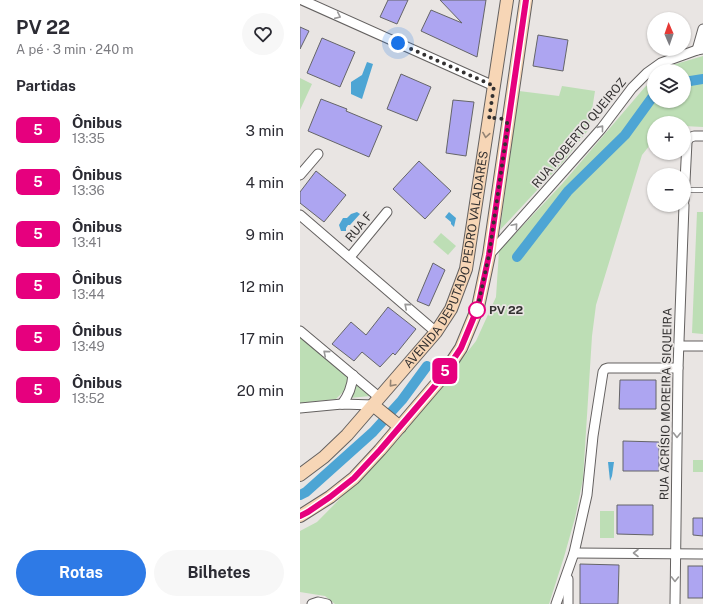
<!DOCTYPE html>
<html lang="pt">
<head>
<meta charset="utf-8">
<style>
	body { margin:0; font-family:"Public Sans",sans-serif; background:#f7f7f7; color:#2b2b33; height:100vh; display:flex; flex-direction:column; font-size:15px; white-space:nowrap }
	* { box-sizing:border-box; margin:0 }
	p { font-size:13px; color:#7c7c81 }
	.icon { flex:none; width:22px; height:22px; fill:none; stroke:currentColor; stroke-width:2; stroke-linecap:round; stroke-linejoin:round }
	.map { position:relative; flex:1; overflow:hidden }
	.panel { display:flex; flex-direction:column; background:#fff; width:300px }
	.panel>* { flex:none }
	.badge { padding:0 8px; border-radius:6px; font-size:14px; line-height:26px }
	.needle { width:26px; rotate:358deg }
	.controls { position:absolute; left:347px; top:12px; display:grid; gap:8px }
	.controls a { display:grid; place-items:center; width:44px; height:44px; border-radius:50%; background:#fff; box-shadow:0 1px 3px #0004; font-size:20px }
	.you { position:absolute; width:20px; height:20px; margin:-10px; border:3px solid #fff; border-radius:50%; background:#1a73e8; box-shadow:0 0 0 6px #1a73e833 }
	.map>.badge { position:absolute; translate:-50% -50%; box-shadow:0 0 0 2px #fff }
	h2 { padding:0 16px; font-size:15px; line-height:36px }
	.round { display:grid; place-items:center; flex:none; width:42px; height:42px; border-radius:21px; background:#f7f7f7 }
	.overview { display:flex; align-items:center; justify-content:space-between; height:68px; padding:0 16px }
	h1 { font-size:19px; font-weight:700; line-height:30px }
	.action { display:flex; gap:8px; margin-top:auto; padding:8px 16px }
	.action a { flex:1; height:46px; border-radius:24px; background:#2e7ae6; color:#fff; font-size:16px; font-weight:700; line-height:46px; text-align:center }
	.action a+a { background:#f7f7f7; color:#2b2b33 }
	ul { padding:0; list-style:none }
	li { display:flex; align-items:center; gap:12px; height:52px; padding:0 16px }
	li div { flex:1 }
	li b { display:block; font-size:15px }
	li em { font-style:normal }
	li .badge { min-width:44px; font-weight:700; text-align:center }
	main { display:flex; flex:1; min-height:0 }
	.map>svg:first-child { display:block }
</style>
</head>
<body>
<main>
<section class="panel">
<div class="overview"><div><h1>PV 22</h1><p>A pé · 3 min · 240 m</p></div><a class="round"><svg class="icon" aria-label="heart" viewBox="0 0 24 24"><path d="M12 20l-8-8c-3-5 5-10 8-4 3-6 11-1 8 4z"/></svg></a></div>
<h2>Partidas</h2>
<ul>
<li><span class="badge" style="background:#e6007e;color:#fff">5</span><div><b>Ônibus</b><p>13:35</p></div><em>3 min</em></li>
<li><span class="badge" style="background:#e6007e;color:#fff">5</span><div><b>Ônibus</b><p>13:36</p></div><em>4 min</em></li>
<li><span class="badge" style="background:#e6007e;color:#fff">5</span><div><b>Ônibus</b><p>13:41</p></div><em>9 min</em></li>
<li><span class="badge" style="background:#e6007e;color:#fff">5</span><div><b>Ônibus</b><p>13:44</p></div><em>12 min</em></li>
<li><span class="badge" style="background:#e6007e;color:#fff">5</span><div><b>Ônibus</b><p>13:49</p></div><em>17 min</em></li>
<li><span class="badge" style="background:#e6007e;color:#fff">5</span><div><b>Ônibus</b><p>13:52</p></div><em>20 min</em></li>
</ul>
<div class="action"><a>Rotas</a><a>Bilhetes</a></div>
</section>
<div class="map">
<svg width="403" height="604" viewBox="0 0 403 604">
	<rect width="100%" height="100%" fill="#e9e5e3"/>
	<g fill="#bddeb5">
		<polygon points="403,56 403,127 384,126 384,123 354,123 354,140 342,155 296,305 292,336 283,479 275,518 264,557 249,604 35,604 25,596 0,592 0,531 17,522 99,439 176,341 196,297 199,251 262,184 345,87 354,79 354,101 384,101 384,71 364,71 369,66"/>
		<polygon points="0,78 12,84 0,110"/>
		<polygon points="262,86 295,91 289,129 264,161 200,230 219,91 259,96"/>
		<polygon points="397,212 403,212 403,334 392,333"/>
		<polygon points="141,233 156,246 148,255 133,242"/>
		<polygon points="0,335 47,376 48,384 43,392 36,399 0,403"/>
		<polygon points="57,383 70,396 50,398"/>
		<rect x="393" y="460" width="10" height="12"/>
		<rect x="300" y="511" width="14" height="27"/>
	</g>
	<g fill="#4da5d4">
		<polygon points="67,62 73,64 62,99 51,94 51,82 62,75"/>
		<polygon points="57,212 60,214 50,225 48,225 46,228 46,231 41,231 39,225 43,218 47,218 51,214"/>
		<polygon points="149,212 156,218 154,227 151,224 151,222 145,217"/>
		<polygon points="308,462 314,462 312,476 310,481"/>
	</g>
	<g fill="none" stroke-linecap="round" stroke-linejoin="round">
		<g stroke="#4da5d4" stroke-width="10">
			<polyline points="384,82 403,79"/>
			<polyline points="217,257 268,191 325,135 354,95"/>
			<polyline points="0,495 6,492 73,432 102,400 127,366"/>
		</g>
	</g>
	<g fill="#ada5f1" stroke="#656568">
		<polygon points="88,0 108,0 97,24 80,17"/>
		<polygon points="140,0 186,0 177,57 121,31 131,10 162,23"/>
		<polygon points="0,27 9,31 0,49"/>
		<polygon points="238,35 268,40 263,71 233,66"/>
		<polygon points="22,38 55,52 40,87 7,73"/>
		<polygon points="101,74 131,87 117,121 87,109"/>
		<polygon points="21,99 47,109 46,111 82,126 69,157 8,131"/>
		<polygon points="153,100 174,102 166,156 146,153"/>
		<polygon points="119,161 151,191 125,219 93,189"/>
		<polygon points="16,171 46,195 24,222 0,203 0,192"/>
		<polygon points="133,263 145,270 129,306 117,301"/>
		<polygon points="88,307 116,329 95,355 93,353 80,367 62,352 54,361 32,344 51,322 66,335"/>
		<polygon points="320,380 356,380 356,409 319,409"/>
		<polygon points="323,441 359,442 359,471 323,471"/>
		<polygon points="317,505 353,505 353,535 317,534"/>
		<polygon points="393,518 403,518 403,536 393,535"/>
		<polygon points="280,564 319,565 318,604 280,604"/>
		<rect x="388" y="566" width="15" height="32"/>
	</g>
	<g fill="none" stroke-linecap="round" stroke-linejoin="round">
		<g stroke="#646160" stroke-width="6">
			<polyline id="lane" points="385,190 403,190"/>
		</g>
		<g stroke="#646160" stroke-width="11">
			<g id="street">
				<polyline points="2,0 194,86"/>
				<polyline points="397,50 403,29"/>
				<polyline points="0,175 18,154"/>
				<polyline points="384,201 387,142 389,138 394,136 403,136"/>
				<polyline points="0,215 136,332"/>
				<polyline points="189,255 301,129 332,88 347,73 361,63 397,50 403,49"/>
				<polyline points="50,257 87,212"/>
				<polyline points="0,331 80,398"/>
				<polyline points="379,346 403,346"/>
				<path d="M 42,404 C 49,395 52,386 53,375"/>
				<polyline points="0,408 42,404 73,405"/>
				<polyline points="274,553 403,554"/>
				<polyline points="12,604 18,602 27,604"/>
				<polyline points="256,604 274,553 287,495 293,436 303,372 305,369 308,368 378,368"/>
				<polyline points="268,604 268,579"/>
				<polyline points="375,604 378,368 384,205"/>
			</g>
		</g>
		<g stroke="#646160" stroke-width="14">
			<g id="secondary">
				<polyline points="73,405 100,427"/>
				<path id="s1" d="M 0,475 L 24,457 L 47,435 L 136,332 L 151,309 L 166,269 L 207,0"/>
				<polyline points="0,516 30,497 54,478 80,450 139,381 161,348 178,307 189,255 226,0"/>
			</g>
		</g>
		<use href="#lane" stroke="#fff" stroke-width="4.5"/>
		<use href="#street" stroke="#fff" stroke-width="9"/>
		<use href="#secondary" stroke="#f7d6b6" stroke-width="12"/>
	</g>
	<defs><path id="oneway-chevron" d="M-2-3.5L2.5 0L-2 3.5" fill="none" stroke-width="1.6" stroke-linecap="round" stroke-linejoin="round"/></defs>
	<g stroke="#999898">
		<use href="#oneway-chevron" transform="translate(38 16) rotate(24)"/>
		<use href="#oneway-chevron" transform="translate(301 128) rotate(-51)"/>
		<use href="#oneway-chevron" transform="translate(215 226) rotate(-49)"/>
		<use href="#oneway-chevron" transform="translate(107 306) rotate(-140)"/>
		<use href="#oneway-chevron" transform="translate(26 353) rotate(-140)"/>
		<use href="#oneway-chevron" transform="translate(377 435) rotate(91)"/>
		<use href="#oneway-chevron" transform="translate(336 553) rotate(180)"/>
		<use href="#oneway-chevron" transform="translate(375 579) rotate(91)"/>
	</g>
	<g stroke="#958474">
		<use href="#oneway-chevron" transform="translate(186 135) rotate(99)"/>
		<use href="#oneway-chevron" transform="translate(92 384) rotate(131)"/>
	</g>
	<g fill="none" stroke-linecap="round" stroke-linejoin="round">
		<g stroke="#fff" stroke-width="9">
			<polyline id="line" points="0,516 8,512 30,497 54,478 80,450 139,381 161,348 178,307 189,255 226,0"/>
		</g>
		<use href="#line" stroke="#e6007e" stroke-width="6"/>
		<path stroke="#333131" stroke-width="4" stroke-dasharray="0 7.2" d="M 98,43 L 194,86 L 189,119 C 197,117 202,117 208,124 L 189,255 L 177,310"/>
	</g>
	<circle fill="#fff" stroke="#e6007e" stroke-width="2" cx="177" cy="310" r="8"/>
	<g text-anchor="middle" dominant-baseline="central" stroke-width="3.5" stroke-linejoin="round" paint-order="stroke">
		<g font-size="12" fill="#333131" stroke="#e9e5e3">
			<text transform="translate(279 133) rotate(-50)">RUA ROBERTO QUEIROZ</text>
			<text transform="translate(59 227) rotate(-50)">RUA F</text>
			<text stroke="none"><textPath href="#s1" startOffset="270">AVENIDA DEPUTADO PEDRO VALADARES</textPath></text>
			<text transform="translate(366 404) rotate(-89)">RUA ACRÍSIO MOREIRA SIQUEIRA</text>
		</g>
		<g font-size="12" font-weight="bold" fill="#333131" stroke="#e9e5e3" text-anchor="start">
			<text x="189" y="310">PV 22</text>
		</g>
	</g>
</svg>
<div class="controls">
<a><svg class="needle" viewBox="-14 -14 28 28"><path d="M0-13l5 13h-10z" fill="#e53935"/><path d="M0 13l5-13h-10z" fill="#7c7c81"/></svg></a>
<a><svg class="icon" aria-label="layers" viewBox="0 0 24 24"><path d="M12 4l9 5-9 5-9-5zM3 14l9 5 9-5"/></svg></a>
<a>+</a>
<a>−</a>
</div>
<div class="you" style="left:98px;top:43px"></div>
<b class="badge" style="left:145px;top:371px;background:#e6007e;color:#fff">5</b>
</div>
</main>
</body>
</html>
